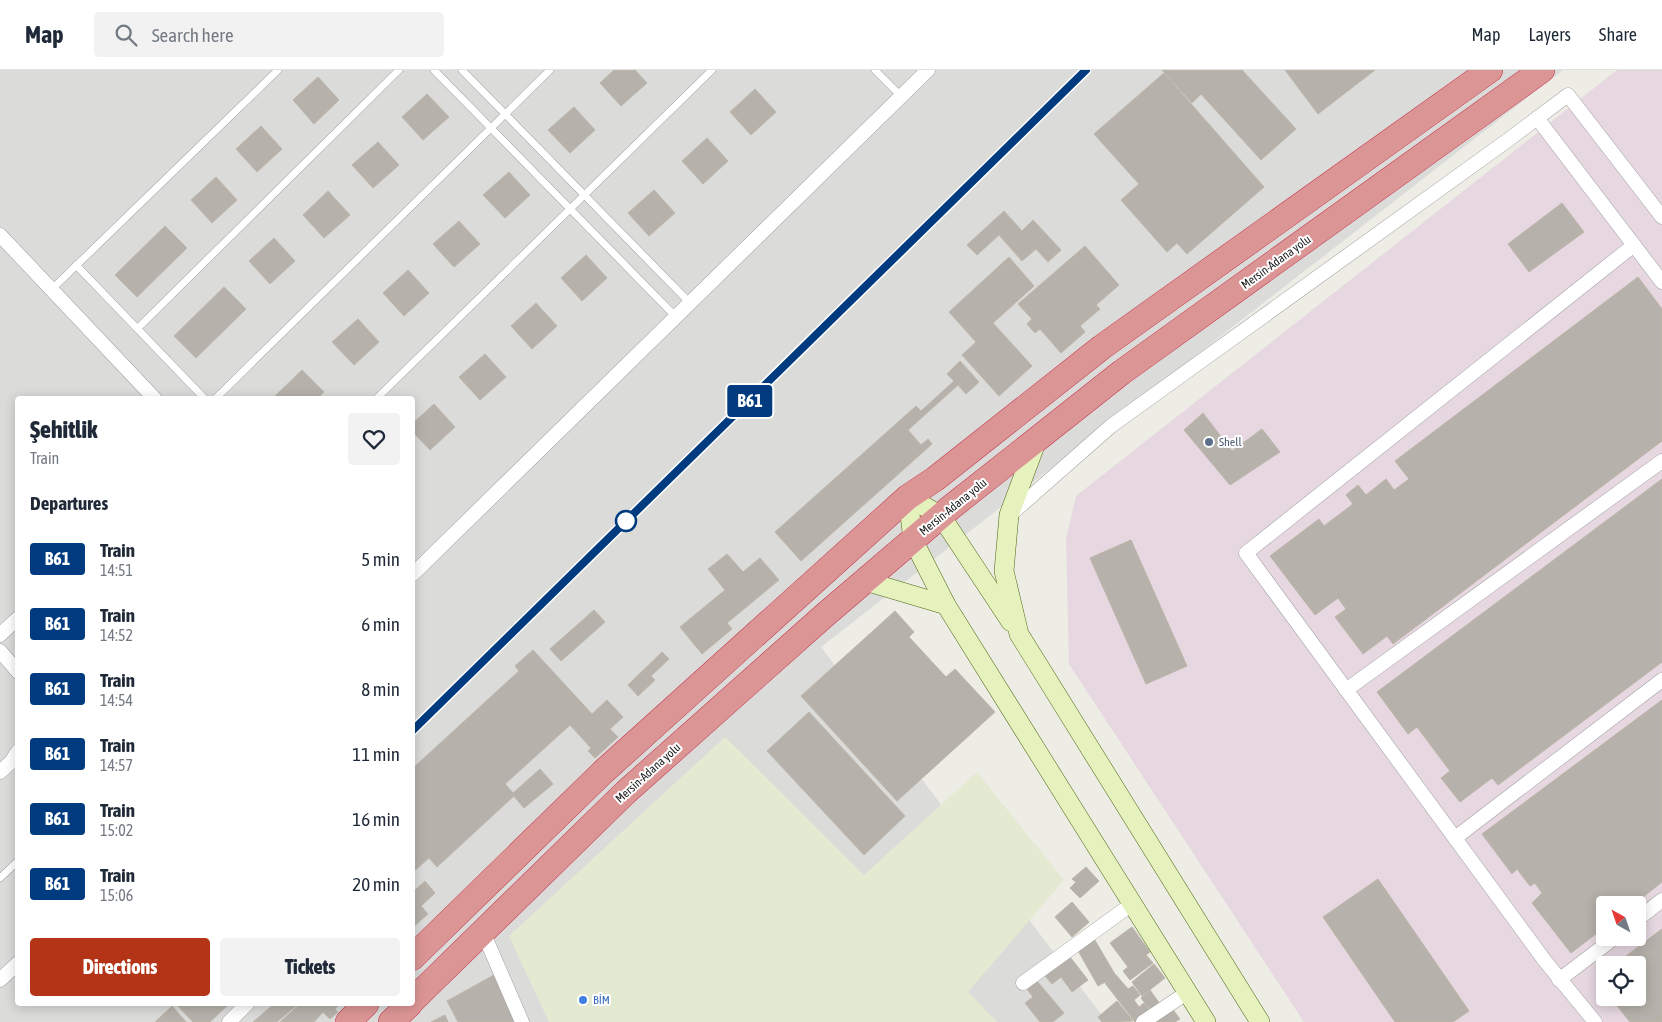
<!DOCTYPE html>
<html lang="en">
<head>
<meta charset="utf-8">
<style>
	body { margin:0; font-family:"Asap Condensed",sans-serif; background:#f2f2f3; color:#1f2937; height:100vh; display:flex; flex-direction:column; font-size:19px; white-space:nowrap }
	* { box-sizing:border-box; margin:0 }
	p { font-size:16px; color:#747a83 }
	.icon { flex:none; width:28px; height:28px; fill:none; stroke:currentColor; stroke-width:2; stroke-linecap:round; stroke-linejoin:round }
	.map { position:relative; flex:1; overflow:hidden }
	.panel { position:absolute; left:15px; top:326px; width:400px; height:610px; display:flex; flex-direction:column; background:#fff; border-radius:5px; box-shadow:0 2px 12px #0003 }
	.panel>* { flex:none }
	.badge { padding:0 10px; border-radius:4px; font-size:18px; line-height:32px }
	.needle { width:32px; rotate:320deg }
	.tools { position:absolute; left:1596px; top:826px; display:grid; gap:10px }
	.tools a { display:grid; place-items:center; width:50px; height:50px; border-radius:5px; background:#fff; box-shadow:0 2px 12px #0003; font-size:25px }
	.map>.badge { position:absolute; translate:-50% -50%; box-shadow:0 0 0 2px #fff }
	h2 { padding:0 15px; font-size:19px; line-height:45px }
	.round { display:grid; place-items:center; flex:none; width:52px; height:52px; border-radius:5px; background:#f2f2f3 }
	.head { display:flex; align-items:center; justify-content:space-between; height:85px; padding:0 15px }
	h1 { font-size:24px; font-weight:800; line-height:38px }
	.button { display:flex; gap:10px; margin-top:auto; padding:10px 15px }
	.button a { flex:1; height:58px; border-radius:5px; background:#b33417; color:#fff; font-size:20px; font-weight:800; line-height:58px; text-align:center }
	.button a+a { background:#f2f2f3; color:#1f2937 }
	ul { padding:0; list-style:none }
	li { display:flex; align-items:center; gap:15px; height:65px; padding:0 15px }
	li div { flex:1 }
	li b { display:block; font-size:19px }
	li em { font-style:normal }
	li .badge { min-width:55px; font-weight:700; text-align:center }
	header { display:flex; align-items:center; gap:30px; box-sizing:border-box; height:70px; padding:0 25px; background:#fff; border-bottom:1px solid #e0e1e3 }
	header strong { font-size:24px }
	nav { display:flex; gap:28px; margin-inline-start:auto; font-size:18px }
	.search { width:350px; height:45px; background:#f2f2f3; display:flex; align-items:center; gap:12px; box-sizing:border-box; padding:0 18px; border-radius:5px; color:#747a83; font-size:19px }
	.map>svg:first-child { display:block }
</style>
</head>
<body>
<header>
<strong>Map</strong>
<div class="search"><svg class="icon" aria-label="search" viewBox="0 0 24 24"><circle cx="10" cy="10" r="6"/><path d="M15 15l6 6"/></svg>Search here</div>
<nav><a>Map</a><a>Layers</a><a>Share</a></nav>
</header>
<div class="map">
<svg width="1662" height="952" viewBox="0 0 1662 952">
	<rect width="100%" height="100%" fill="#edece5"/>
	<path fill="#dbdbda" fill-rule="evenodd" d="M 0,0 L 1563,0 L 821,577 L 1107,952 L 0,952 ZM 18,329 L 412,329 L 412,934 L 18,934 Z"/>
	<path fill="#e6d7e0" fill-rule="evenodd" d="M 1617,0 L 1662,0 L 1662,952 L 1304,952 L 1069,594 L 1066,469 L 1076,426 ZM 1605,835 L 1638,835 L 1638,868 L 1605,868 ZM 1605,895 L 1638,895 L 1638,928 L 1605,928 Z"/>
	<polygon fill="#e4ead2" points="725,667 864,805 977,702 1064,810 968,922 997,952 549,952 509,866"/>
	<g fill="#b6b2ab" stroke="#bdb5a9">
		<polygon points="614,0 635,0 647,13 621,36 600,13"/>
		<polygon points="1162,0 1242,0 1296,59 1261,90 1201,24 1192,33"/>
		<polygon points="1285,0 1375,0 1318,44"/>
		<polygon points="1164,3 1264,117 1187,184 1177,173 1167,182 1121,130 1139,114 1094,64"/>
		<polygon points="318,7 339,30 314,54 293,30"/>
		<polygon points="755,19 776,42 751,65 730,42"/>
		<polygon points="427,24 449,47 423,70 402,47"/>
		<polygon points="574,37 595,60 570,83 548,60"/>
		<polygon points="261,56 282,79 257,102 236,79"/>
		<polygon points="707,68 728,91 703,114 682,91"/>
		<polygon points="378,72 399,95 373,118 352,95"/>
		<polygon points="509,102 530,125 505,148 483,125"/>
		<polygon points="216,107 237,130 212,153 191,130"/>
		<polygon points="654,120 675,143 649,166 628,143"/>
		<polygon points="328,121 350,145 324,168 303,145"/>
		<polygon points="1562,133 1584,162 1529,202 1508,174"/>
		<polygon points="1004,141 1022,161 1033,150 1061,180 1048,192 1036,179 1022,191 999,165 977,185 967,175"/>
		<polygon points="459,151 480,174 454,197 433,174"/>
		<polygon points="165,156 187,178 137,227 115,205"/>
		<polygon points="274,168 295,191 270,214 249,191"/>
		<polygon points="1085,176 1119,215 1096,235 1100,239 1080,256 1085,262 1061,283 1040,259 1035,263 1027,254 1032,249 1018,234"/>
		<polygon points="586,185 607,208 582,231 561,208"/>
		<polygon points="1009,187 1034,216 993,253 1032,296 999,326 962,285 976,272 949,242"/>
		<polygon points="408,200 429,223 404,246 383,223"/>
		<polygon points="1638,207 1662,239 1662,371 1393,574 1387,566 1363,584 1335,547 1346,539 1338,528 1315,545 1270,486 1319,449 1324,456 1353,434 1346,425 1358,415 1366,425 1386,409 1394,420 1409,409 1395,391"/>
		<polygon points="224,217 246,239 196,288 174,266"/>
		<polygon points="536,233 557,256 532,279 511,256"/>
		<polygon points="358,249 379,272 354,295 332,272"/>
		<polygon points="485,284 506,307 480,330 459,307"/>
		<polygon points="960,291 979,312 966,324 958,315 908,360 921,375 928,369 932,374 801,491 775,462 916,336 921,341 954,311 947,304"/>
		<polygon points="302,300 324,322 317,329 272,329"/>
		<polygon points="434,334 455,357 430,380 412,361 412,354"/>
		<polygon points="1203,343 1232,381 1262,359 1280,382 1230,415 1184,360"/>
		<polygon points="1662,409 1662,592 1498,715 1492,708 1460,732 1441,708 1450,701 1417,657 1408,664 1377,622"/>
		<polygon points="1131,470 1187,596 1146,614 1090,488"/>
		<polygon points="727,484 743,502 760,488 779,510 727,553 732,559 702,584 680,557 725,520 708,499"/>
		<polygon points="594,540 605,552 561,591 550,579"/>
		<polygon points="895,541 914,562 909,567 946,607 955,599 995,642 897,731 801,626"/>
		<polygon points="533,580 592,644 607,630 623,647 610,659 618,667 595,688 588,681 591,678 570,655 505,714 515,725 437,797 429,788 412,803 412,699 519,601 515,596"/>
		<polygon points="662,582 669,589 651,606 655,610 638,626 628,615"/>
		<polygon points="1662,630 1662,812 1633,835 1605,835 1605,857 1571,883 1532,833 1542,823 1535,813 1530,816 1517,799 1512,804 1482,764"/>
		<polygon points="809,642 905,746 864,785 767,681"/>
		<polygon points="540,699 553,714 524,738 512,724"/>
		<polygon points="1086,797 1099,811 1080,828 1070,818 1076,812 1072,809"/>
		<polygon points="1378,809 1469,941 1453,952 1395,952 1323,847"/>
		<polygon points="425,811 435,823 421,836 428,844 412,858 412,823"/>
		<polygon points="1072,832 1089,852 1072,867 1055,847"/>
		<polygon points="1132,857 1150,882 1146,885 1153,893 1130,910 1123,901 1128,897 1110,873"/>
		<polygon points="1662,859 1662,952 1630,952 1611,928 1638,928 1638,895 1614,895"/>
		<polygon points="1093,867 1116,906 1098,916 1076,877"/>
		<polygon points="1070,887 1088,910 1072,922 1061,907 1052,914 1045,906"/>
		<polygon points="1154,894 1165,908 1142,926 1132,912"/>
		<polygon points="1605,902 1605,919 1597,908"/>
		<polygon points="494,905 520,952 458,952 447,931"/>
		<polygon points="1116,905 1128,919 1133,916 1140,925 1134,930 1139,937 1144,933 1149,940 1135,952 1105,913"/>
		<polygon points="1036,910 1064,943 1053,952 1040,952 1025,933 1033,927 1026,918"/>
		<polygon points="1150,920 1160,934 1151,941 1141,928"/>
		<polygon points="1117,931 1133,951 1102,952 1098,947"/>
		<polygon points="178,934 229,934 210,952 193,952 177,935"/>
		<polygon points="274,934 298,934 277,952 253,952"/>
		<polygon points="300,934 340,934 335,939 338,942 330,949 323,942 314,952 280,952"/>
		<polygon points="172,936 186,952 155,952"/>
		<polygon points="1171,937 1180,949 1175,952 1151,952"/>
		<polygon points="445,945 448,952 431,952"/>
	</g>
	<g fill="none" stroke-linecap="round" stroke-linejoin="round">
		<g stroke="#a1a1a1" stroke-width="8">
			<g id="lane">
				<polyline points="434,0 676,247"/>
				<polyline points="462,0 690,233"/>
				<polyline points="875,0 901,26"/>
				<polyline points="76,195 205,329"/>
				<polyline points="51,220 278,0"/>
				<polyline points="138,258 399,0"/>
				<polyline points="215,329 550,0"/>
				<polyline points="376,329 712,0"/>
				<polyline points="0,808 18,791"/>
			</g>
		</g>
		<g stroke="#a1a1a1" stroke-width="15">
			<g id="street">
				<polyline points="1537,48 1662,212"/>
				<polyline points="0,165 155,329"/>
				<polyline points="1011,444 1111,356 1508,70 1568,25 1662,147"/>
				<polyline points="412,505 928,0"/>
				<polyline points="0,565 18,548"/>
				<polyline points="0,581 18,602"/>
				<polyline points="1346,620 1662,391"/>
				<polyline points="0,702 11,692 18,681"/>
				<polyline points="1455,768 1662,610"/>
				<polyline points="1638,849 1662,830"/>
				<polyline points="483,862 522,952"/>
				<polyline points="0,910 18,893"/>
				<polyline points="1559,910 1614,868"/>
				<polyline points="1023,913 1132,834"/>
				<polyline points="229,952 247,934"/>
				<polyline points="1143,952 1188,922"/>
				<polyline points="1595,952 1545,891 1246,483 1634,175"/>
			</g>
		</g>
		<g stroke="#4e6712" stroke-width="20">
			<g id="secondary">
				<polyline points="1037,370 1009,445 1004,501 1019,564 1260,952"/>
				<polyline points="908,427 941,446 1011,552"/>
				<polyline points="908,427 913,470 946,535"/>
				<polyline points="865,511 946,535 1206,952"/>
			</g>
		</g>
		<g stroke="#c4394f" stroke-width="26">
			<g id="highway">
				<polyline points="412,888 603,702 908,427 935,409 1102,277 1490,0"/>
				<polyline points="412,931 626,722 826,544 950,438 1122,302 1542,0"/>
				<polyline points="348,952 366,934"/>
				<polyline points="391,952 410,934"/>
			</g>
		</g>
		<use href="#lane" stroke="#fff" stroke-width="7"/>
		<use href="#street" stroke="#fff" stroke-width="14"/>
		<use href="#secondary" stroke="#e6f2be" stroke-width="19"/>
		<use href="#highway" stroke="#dc9595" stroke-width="25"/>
	</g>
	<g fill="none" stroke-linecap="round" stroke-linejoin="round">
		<g stroke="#fff" stroke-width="11">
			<polyline id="line" points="412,661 1086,0"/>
		</g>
		<use href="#line" stroke="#003b80" stroke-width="8"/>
	</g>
	<circle fill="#5c6f8a" stroke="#fff" stroke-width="2" cx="1209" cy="372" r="5"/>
	<circle fill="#fff" stroke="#003b80" stroke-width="2.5" cx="626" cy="451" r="10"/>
	<circle fill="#3f7fe0" stroke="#fff" stroke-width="2" cx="583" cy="930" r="5"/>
	<g text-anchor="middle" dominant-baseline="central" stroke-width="4" stroke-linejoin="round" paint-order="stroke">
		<g font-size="12" fill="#1d1d1d" stroke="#fff">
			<text transform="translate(1276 192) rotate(-36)">Mersin-Adana yolu</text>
			<text transform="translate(953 437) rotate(-39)">Mersin-Adana yolu</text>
			<text transform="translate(648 703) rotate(-42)">Mersin-Adana yolu</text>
		</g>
		<g font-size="12" fill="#4e5e75" stroke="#fff" text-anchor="start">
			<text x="1219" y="372">Shell</text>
		</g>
		<g font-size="12" fill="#366cbe" stroke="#fff" text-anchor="start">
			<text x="593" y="930">BİM</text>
		</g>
	</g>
</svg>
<div class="tools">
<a><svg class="needle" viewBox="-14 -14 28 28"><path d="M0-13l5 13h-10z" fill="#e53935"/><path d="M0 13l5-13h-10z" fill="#747a83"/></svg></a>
<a><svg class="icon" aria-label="locate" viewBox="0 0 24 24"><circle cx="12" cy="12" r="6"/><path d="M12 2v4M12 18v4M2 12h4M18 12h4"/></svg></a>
</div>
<b class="badge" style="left:750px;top:331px;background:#003b80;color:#fff">B61</b>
<section class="panel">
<div class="head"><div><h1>Şehitlik</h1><p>Train</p></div><a class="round"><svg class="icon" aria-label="heart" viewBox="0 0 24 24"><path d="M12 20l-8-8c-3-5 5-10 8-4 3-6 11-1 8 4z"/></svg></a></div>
<h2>Departures</h2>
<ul>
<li><span class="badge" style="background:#003b80;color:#fff">B61</span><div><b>Train</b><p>14:51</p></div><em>5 min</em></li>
<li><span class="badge" style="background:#003b80;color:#fff">B61</span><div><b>Train</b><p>14:52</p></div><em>6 min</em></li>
<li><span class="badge" style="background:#003b80;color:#fff">B61</span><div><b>Train</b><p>14:54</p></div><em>8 min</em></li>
<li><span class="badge" style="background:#003b80;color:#fff">B61</span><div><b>Train</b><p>14:57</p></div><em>11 min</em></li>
<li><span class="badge" style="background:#003b80;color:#fff">B61</span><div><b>Train</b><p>15:02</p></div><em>16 min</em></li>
<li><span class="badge" style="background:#003b80;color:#fff">B61</span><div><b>Train</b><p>15:06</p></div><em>20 min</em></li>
</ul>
<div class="button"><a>Directions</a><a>Tickets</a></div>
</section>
</div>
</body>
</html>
